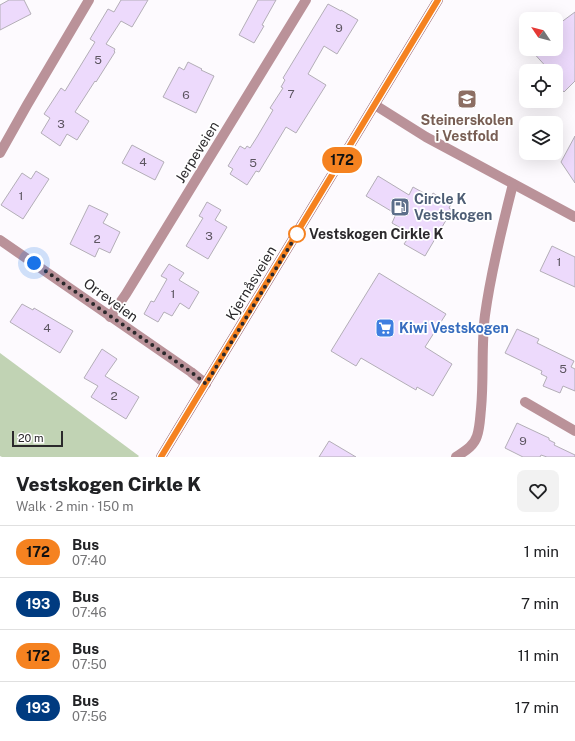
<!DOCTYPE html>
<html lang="en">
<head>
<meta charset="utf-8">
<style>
	body { margin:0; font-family:"Public Sans",sans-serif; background:#f2f2f2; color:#202124; height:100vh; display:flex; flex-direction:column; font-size:15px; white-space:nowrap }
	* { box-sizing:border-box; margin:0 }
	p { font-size:13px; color:#757577 }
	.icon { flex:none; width:22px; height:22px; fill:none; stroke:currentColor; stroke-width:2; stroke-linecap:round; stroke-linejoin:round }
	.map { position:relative; height:457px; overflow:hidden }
	.panel { display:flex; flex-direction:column; background:#fff; flex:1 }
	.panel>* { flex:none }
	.badge { padding:0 8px; border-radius:13px; font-size:14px; line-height:26px }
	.needle { width:26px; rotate:305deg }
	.controls { position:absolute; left:519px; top:12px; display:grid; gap:8px }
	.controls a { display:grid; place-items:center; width:44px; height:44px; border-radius:8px; background:#fff; box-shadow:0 4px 16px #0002; font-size:20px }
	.scale { position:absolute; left:12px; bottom:10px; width:51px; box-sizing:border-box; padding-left:4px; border:2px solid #2b292c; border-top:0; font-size:11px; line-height:14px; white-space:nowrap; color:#2b292c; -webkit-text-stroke:3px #fff; paint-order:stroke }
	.you { position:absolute; width:20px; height:20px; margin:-10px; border:3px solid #fff; border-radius:50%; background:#1a73e8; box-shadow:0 0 0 6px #1a73e833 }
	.map>.badge { position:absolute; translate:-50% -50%; box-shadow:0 0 0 2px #fff }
	.round { display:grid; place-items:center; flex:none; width:42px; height:42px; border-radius:8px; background:#f2f2f2 }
	.overview { display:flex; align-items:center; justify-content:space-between; height:68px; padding:0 16px }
	h1 { font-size:19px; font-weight:800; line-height:30px }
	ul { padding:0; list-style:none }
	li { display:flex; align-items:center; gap:12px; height:52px; padding:0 16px; border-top:1px solid #e0e0e0 }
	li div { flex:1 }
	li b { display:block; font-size:15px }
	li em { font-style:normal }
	li .badge { min-width:44px; font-weight:700; text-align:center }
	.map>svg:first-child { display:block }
</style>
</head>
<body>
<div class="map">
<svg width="575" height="457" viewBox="0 0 575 457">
	<rect width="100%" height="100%" fill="#fdfafe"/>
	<polygon fill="#c1d3b4" points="0,353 139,456 138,457 2,457 0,456"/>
	<g fill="#eddafc" stroke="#b3aeb7">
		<polygon points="9,0 24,0 31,14 0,30 0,5"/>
		<polygon points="121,0 148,0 132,27 121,21 106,44 115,49 114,51 115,52 96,82 95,81 75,112 89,121 77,140 67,134 60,146 41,133 50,118 44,114 61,88 65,91 95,42 90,39 108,9 114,12"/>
		<polygon points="258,0 276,0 262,25 264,26 254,43 239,35"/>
		<polygon points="328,4 341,11 341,10 358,20 337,54 324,46 308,74 326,85 296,133 286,127 259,172 256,171 247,185 230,174 233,169 228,166 240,146 245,149 247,146 250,148 257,137 273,110 270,108 283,88 281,87 285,80 283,78"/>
		<polygon points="575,12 575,81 564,92 556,83 556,71 550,71 530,49 556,49 556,26"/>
		<polygon points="188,62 202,69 201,70 214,76 196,113 163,97 179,67 184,70"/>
		<polygon points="575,136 575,183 561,162"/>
		<polygon points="132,145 164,162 155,180 122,163"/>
		<polygon points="36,171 49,179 23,219 1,205 22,173 31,179"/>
		<polygon points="378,176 409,195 413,187 431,197 433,193 451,204 449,208 452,210 425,256 404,244 411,234 392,223 396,214 366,196"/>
		<polygon points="207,202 221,210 215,220 227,227 208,259 186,246 203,218 199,216"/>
		<polygon points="89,205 108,214 103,223 120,232 110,253 99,248 95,257 70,244"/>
		<polygon points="552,246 575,257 575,287 540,271"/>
		<polygon points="169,264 184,273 179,280 199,292 189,309 180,303 172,316 164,312 158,322 144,314 151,301 154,302 167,279 161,276"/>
		<polygon points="379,273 446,314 425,347 452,364 433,396 417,387 416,390 361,358 356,366 331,351"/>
		<polygon points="22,304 33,310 34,308 73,331 60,353 10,322"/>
		<polygon points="517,329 539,339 537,343 574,361 571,367 575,369 575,391 563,386 560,393 543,386 547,377 541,374 542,371 505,353"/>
		<polygon points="102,349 117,359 105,376 139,397 126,419 91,397 98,386 84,378"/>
		<polygon points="517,423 549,438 549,440 555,443 554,445 575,455 575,457 547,457 541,455 540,457 523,457 505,448"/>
		<polygon points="329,441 356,457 319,457"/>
	</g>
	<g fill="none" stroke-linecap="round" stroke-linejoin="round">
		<g stroke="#ba9299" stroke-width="10">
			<polyline points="375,105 426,137 575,217"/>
			<polyline points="0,153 27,105 89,0"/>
			<polyline points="0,240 191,372 206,384"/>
			<polyline points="110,317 126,294 306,0"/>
			<polyline points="525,402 575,431"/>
			<path d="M 456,457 C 465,451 474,446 477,436 C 480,427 480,418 481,409 C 484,377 481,346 485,315 C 491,271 502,227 513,184"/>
		</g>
		<polyline stroke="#97606a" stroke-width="10" points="161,457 438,0"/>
	</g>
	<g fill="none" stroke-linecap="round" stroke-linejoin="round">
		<g stroke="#fff" stroke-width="9">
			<polyline id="line" points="161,457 438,0"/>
		</g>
		<use href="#line" stroke="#f58220" stroke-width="6"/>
		<polyline stroke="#2b292c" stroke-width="4" stroke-dasharray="0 7.2" points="34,263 191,372 206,384 297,234"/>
	</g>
	<defs>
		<g id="school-square" transform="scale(1)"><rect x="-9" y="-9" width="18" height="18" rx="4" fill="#8d6e63" stroke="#fff"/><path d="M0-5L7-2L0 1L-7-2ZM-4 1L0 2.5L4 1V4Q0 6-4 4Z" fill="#fff"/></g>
		<g id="fuel-square" transform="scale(1)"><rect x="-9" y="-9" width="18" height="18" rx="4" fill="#5c6f8a" stroke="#fff"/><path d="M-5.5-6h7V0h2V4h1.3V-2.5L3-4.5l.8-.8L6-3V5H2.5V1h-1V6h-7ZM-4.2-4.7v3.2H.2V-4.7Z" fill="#fff"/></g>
		<g id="supermarket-square" transform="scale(1)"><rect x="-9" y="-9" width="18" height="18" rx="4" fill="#3f7fe0" stroke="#fff"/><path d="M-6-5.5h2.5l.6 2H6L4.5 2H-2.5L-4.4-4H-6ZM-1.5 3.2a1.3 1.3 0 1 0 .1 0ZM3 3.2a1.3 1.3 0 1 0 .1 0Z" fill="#fff"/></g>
	</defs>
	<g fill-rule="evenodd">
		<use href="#school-square" x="467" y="99"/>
		<use href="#fuel-square" x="400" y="207"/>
		<use href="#supermarket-square" x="385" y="328"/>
	</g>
	<circle fill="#fff" stroke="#f58220" stroke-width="2" cx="297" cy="234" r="8"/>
	<g text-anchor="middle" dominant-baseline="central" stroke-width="3.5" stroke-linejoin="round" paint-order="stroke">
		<g font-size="12" fill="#5c5560">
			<text x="339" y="28">9</text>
			<text x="98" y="60">5</text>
			<text x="291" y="94">7</text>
			<text x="186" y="95">6</text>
			<text x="61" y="124">3</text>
			<text x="143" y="162">4</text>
			<text x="253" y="163">5</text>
			<text x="21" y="196">1</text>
			<text x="209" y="236">3</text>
			<text x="97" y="239">2</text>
			<text x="559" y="262">1</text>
			<text x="173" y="294">1</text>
			<text x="47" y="328">4</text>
			<text x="563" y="369">5</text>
			<text x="114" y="396">2</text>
			<text x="523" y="441">9</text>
		</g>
		<g font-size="14" font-weight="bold" fill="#785e54" stroke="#fff">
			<text x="467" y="120">Steinerskolen<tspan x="467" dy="16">i Vestfold</tspan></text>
		</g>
		<g font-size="14" fill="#2b292c" stroke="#fff">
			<text transform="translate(197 152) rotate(-58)">Jerpeveien</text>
			<text transform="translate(251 283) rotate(-59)">Kjernåsveien</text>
			<text transform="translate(111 300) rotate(36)">Orreveien</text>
		</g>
		<g font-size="14" font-weight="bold" fill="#4e5e75" stroke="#fff" text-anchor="start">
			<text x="414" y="199">Circle K<tspan x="414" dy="16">Vestskogen</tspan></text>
		</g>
		<g font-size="14" font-weight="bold" fill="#2b292c" stroke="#fff" text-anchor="start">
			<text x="309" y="234">Vestskogen Cirkle K</text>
		</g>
		<g font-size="14" font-weight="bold" fill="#366cbe" stroke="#fff" text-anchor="start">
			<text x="399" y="328">Kiwi Vestskogen</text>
		</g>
	</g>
</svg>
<div class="controls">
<a><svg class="needle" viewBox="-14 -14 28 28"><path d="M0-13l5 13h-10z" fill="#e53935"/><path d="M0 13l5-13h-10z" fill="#757577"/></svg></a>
<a><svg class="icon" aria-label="locate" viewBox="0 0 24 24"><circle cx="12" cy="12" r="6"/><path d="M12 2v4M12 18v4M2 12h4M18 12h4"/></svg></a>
<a><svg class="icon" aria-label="layers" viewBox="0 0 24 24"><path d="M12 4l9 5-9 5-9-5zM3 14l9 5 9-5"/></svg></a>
</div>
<div class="scale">20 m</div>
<div class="you" style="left:34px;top:263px"></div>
<b class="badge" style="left:342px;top:160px;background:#f58220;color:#111">172</b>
</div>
<section class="panel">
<div class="overview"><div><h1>Vestskogen Cirkle K</h1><p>Walk · 2 min · 150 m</p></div><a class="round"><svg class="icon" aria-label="heart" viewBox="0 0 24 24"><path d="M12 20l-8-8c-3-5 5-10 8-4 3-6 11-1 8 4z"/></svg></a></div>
<ul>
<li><span class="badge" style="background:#f58220;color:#111">172</span><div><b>Bus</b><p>07:40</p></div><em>1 min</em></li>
<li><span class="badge" style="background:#003b80;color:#fff">193</span><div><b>Bus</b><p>07:46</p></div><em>7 min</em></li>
<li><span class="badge" style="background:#f58220;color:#111">172</span><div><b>Bus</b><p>07:50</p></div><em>11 min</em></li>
<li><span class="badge" style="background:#003b80;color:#fff">193</span><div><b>Bus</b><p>07:56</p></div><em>17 min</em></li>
</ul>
</section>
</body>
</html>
